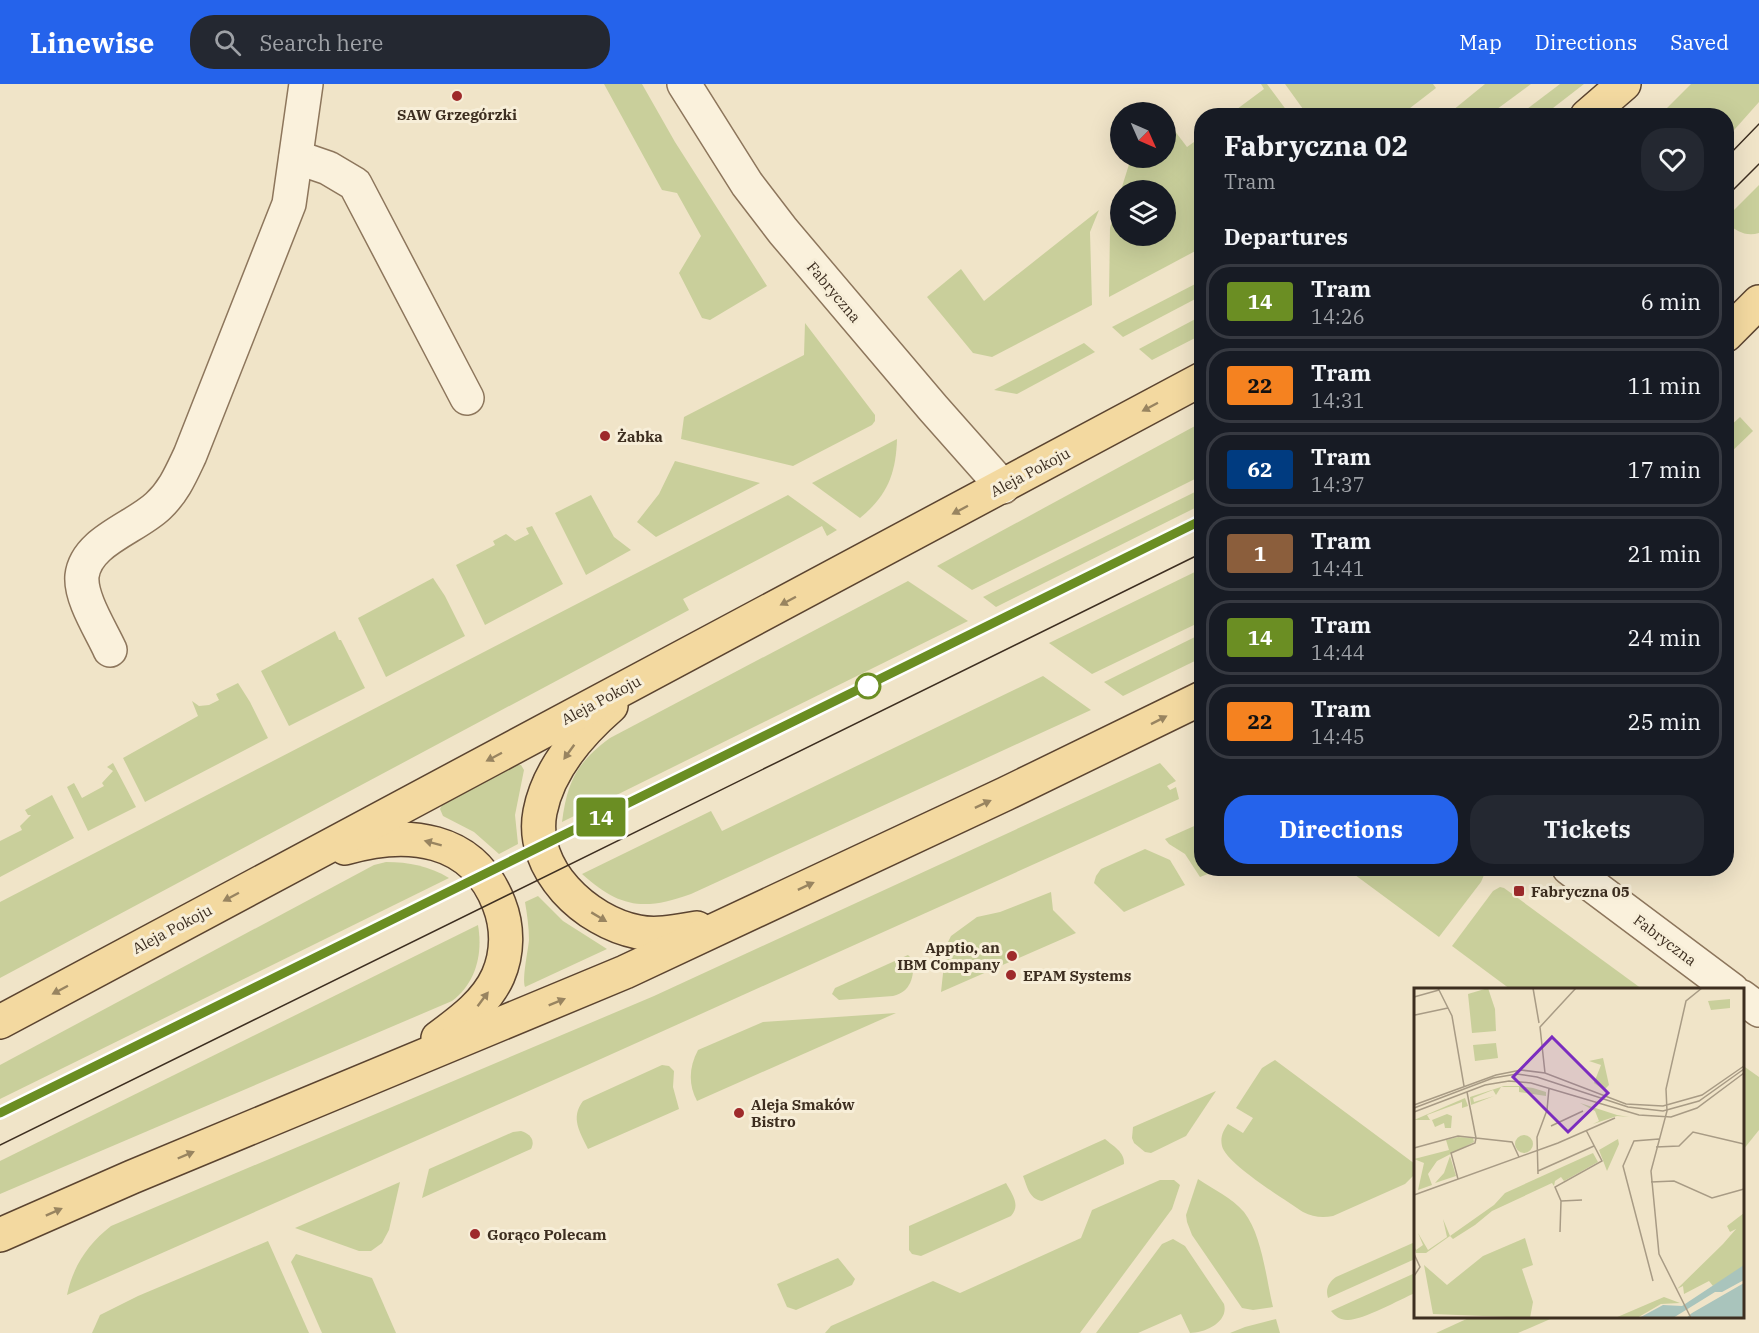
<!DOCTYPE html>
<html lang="en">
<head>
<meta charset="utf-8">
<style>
	body { margin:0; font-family:"IBM Plex Serif",serif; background:#242831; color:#f1f3f6; height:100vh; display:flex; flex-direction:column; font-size:22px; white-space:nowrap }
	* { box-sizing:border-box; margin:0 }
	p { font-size:20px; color:#9ea1a6 }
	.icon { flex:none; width:33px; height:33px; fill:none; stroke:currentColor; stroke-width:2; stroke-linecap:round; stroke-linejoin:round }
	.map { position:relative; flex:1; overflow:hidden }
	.sheet { position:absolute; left:1194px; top:24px; width:540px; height:768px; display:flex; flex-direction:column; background:#171b24; border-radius:24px; box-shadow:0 6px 24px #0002 }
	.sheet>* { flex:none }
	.badge { padding:0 12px; border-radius:4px; font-size:21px; line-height:39px }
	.needle { width:39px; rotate:135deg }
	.buttons { position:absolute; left:1110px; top:18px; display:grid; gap:12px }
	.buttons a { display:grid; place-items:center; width:66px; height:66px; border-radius:50%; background:#171b24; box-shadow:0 6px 24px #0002; font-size:30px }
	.map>.badge { position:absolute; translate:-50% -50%; box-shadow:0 0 0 3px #fff }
	h2 { padding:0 30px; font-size:22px; line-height:54px }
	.round { display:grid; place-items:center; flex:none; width:63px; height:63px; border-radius:24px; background:#242831 }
	.overview { display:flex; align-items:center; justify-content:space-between; height:102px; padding:0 30px }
	h1 { font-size:28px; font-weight:800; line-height:45px }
	.button { display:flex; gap:12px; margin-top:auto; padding:12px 30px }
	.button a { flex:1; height:69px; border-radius:24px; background:#2563eb; color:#fff; font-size:24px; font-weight:800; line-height:69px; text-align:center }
	.button a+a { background:#242831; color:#f1f3f6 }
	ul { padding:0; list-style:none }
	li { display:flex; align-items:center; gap:18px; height:75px; margin:0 12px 9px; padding:0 18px; border:3px solid #363941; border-radius:24px }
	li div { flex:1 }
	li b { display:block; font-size:22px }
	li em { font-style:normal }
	li .badge { min-width:66px; font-weight:700; text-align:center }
	header { display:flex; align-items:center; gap:36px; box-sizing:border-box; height:84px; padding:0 30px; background:#2563eb; color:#fff }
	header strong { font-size:28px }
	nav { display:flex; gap:33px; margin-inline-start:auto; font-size:21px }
	.search { width:420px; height:54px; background:#242831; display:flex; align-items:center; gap:15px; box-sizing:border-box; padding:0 21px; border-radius:24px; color:#9ea1a6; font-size:22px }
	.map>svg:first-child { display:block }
</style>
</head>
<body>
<header>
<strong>Linewise</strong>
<div class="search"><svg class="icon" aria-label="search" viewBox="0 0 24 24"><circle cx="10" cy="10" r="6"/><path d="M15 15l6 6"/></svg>Search here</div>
<nav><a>Map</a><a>Directions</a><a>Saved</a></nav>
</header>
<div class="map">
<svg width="1759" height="1249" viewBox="0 0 1759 1249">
	<rect width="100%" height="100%" fill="#f0e4c8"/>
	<g fill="#c9cf9b">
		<polygon points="604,0 642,0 675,58 767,202 710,236 702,234 679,189 701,152 677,109 662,106"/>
		<polygon points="1261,0 1267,0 1290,31 1229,31 1264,5"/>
		<polygon points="1285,0 1433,0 1436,4 1401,31 1308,32"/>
		<polygon points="1485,0 1531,0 1489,31 1447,31"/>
		<polygon points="1560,0 1584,0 1544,31 1519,31"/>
		<polygon points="1691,0 1759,0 1759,18 1727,54 1726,32 1660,31"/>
		<polygon points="1166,38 1168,38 1187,63 1201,53 1201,164 1109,213 1110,144 1120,109 1120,152 1166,152 1166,106 1121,106 1131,74 1166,74"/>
		<path d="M 1759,101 L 1759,149 C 1746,153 1736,147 1727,139 L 1727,133 Z"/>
		<polygon points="1099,126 1090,148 1092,221 992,273 973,269 927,213 961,185 984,217"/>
		<polygon points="1201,197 1201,212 1123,253 1112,243"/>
		<polygon points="1201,232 1201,251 1152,276 1139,265"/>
		<polygon points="805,239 875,331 875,337 872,341 793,382 681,355 684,333 804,271"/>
		<polygon points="1084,259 1095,268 1017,310 994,306"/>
		<polygon points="1740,333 1753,347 1727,372 1727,345"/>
		<polygon points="1195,342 1201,347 1201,392 972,506 937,482"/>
		<path d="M 897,355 C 896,390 887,412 860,434 L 812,399 Z"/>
		<polygon points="675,377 760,399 656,453 637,438 659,410"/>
		<polygon points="1201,405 1201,421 996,523 983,513"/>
		<polygon points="591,411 614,453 631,466 586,491 555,429"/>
		<polygon points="788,411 837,446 827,452 822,442 683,515 689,526 0,894 0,818"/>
		<polygon points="532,442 563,500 485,541 456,481 495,461 493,457 506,450 515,457 529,450 526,444"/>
		<polygon points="1201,485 1201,537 1196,540 1092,590 1049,559"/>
		<polygon points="433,494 445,512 465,552 386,593 358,534"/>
		<path d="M 908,497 L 968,537 L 562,738 C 567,698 577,678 610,654 Z"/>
		<polygon points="335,547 339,556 341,556 365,604 289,642 261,587"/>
		<polygon points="1201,550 1201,574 1123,612 1104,598"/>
		<path d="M 1043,592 L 1091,626 L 691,810 C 644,827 620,824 582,790 L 711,727 L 722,747 Z"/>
		<polygon points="238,599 250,618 268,654 145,718 123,674 198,632 192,617 199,622 209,621 219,616 216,610"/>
		<polygon points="113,679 136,723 88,747 67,703 74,699 82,714 104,702 102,699 113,687 107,683"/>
		<path d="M 1160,679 L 1176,697 L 1167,702 L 1170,706 L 1176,703 L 1179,715 L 583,983 L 67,1211 C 73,1182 88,1160 111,1142 L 654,912 Z"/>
		<polygon points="517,681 521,681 524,686 515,731 518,760 499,770 474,748 443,732 440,725 442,721"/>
		<polygon points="52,711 74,754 0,793 0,757 22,746 20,742 31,731 28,731 25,726"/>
		<polygon points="1201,739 1202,784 1221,785 1200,793 1185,770 1169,760 1165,755"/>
		<polygon points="1145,765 1170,776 1185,801 1124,828 1094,799 1096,792 1101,785"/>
		<path d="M 386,778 C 409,778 429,782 449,794 L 0,1015 L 0,981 L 374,781 Z"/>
		<polygon points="1481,785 1484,791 1481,798 1439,853 1347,785"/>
		<polygon points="1500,803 1504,804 1642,905 1510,905 1452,862 1493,807"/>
		<polygon points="1051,808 1053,826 1076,849 941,908 946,862 951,852 977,833 1000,828"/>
		<path d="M 538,812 L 563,837 L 607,865 L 525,903 C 522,894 528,867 529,856 C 529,843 527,830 525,818 Z"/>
		<path d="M 478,841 C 483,870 476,899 452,917 L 0,1110 L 0,1077 Z"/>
		<path d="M 908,871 L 914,877 C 913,893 912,907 893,912 L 839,916 L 832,910 L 835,904 Z"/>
		<path d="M 896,929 L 697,1017 C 688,1000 689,983 698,966 L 763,938 Z"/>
		<path d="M 1275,976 L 1415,1080 L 1415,1090 L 1405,1100 L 1333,1132 C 1322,1134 1313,1133 1303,1128 C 1286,1116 1226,1080 1222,1062 C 1220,1053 1223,1047 1228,1040 L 1243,1049 L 1253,1034 L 1236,1024 L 1262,984 Z"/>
		<path d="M 662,981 L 669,982 L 674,987 L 673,1003 L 679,1025 L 588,1065 C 580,1048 570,1034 583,1017 Z"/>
		<polygon points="1742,981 1759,993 1759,1046 1743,1066"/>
		<polygon points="1216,1007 1186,1052 1151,1069 1145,1068 1134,1059 1132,1054 1133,1043"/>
		<path d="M 521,1047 C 529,1049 536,1056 531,1065 L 422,1114 L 429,1085 L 513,1048 Z"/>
		<path d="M 1105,1055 C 1113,1062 1125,1068 1124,1080 L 1042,1117 C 1029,1115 1027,1102 1023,1092 Z"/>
		<path d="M 1198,1095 C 1213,1105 1232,1114 1244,1128 C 1262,1151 1266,1194 1273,1223 L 1253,1226 L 1242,1224 L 1192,1151 L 1187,1138 L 1186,1131 Z"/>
		<polygon points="1160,1096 1174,1096 1180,1101 1172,1125 1080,1249 825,1249 831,1242 933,1197 960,1209 1081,1154 1092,1126"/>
		<polygon points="400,1098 389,1146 382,1159 371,1167 359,1167 295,1144"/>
		<path d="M 1006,1099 C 1012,1110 1021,1121 1011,1132 L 921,1172 L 912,1170 L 909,1166 L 909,1142 Z"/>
		<path d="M 1173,1155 L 1185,1162 L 1224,1220 C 1229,1238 1205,1249 1190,1249 L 1181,1230 L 1138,1249 L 1096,1249 L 1162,1160 Z"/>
		<polygon points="268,1157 309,1249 92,1249 100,1231 138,1212"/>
		<path d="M 1415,1158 L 1415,1175 L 1328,1214 C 1325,1205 1329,1198 1336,1193 Z"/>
		<polygon points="296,1170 372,1194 396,1249 322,1249 291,1178"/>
		<polygon points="838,1174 855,1195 852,1201 796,1226 787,1223 777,1200"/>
		<path d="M 1415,1189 L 1415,1209 C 1401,1215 1361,1237 1347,1236 C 1340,1236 1335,1232 1331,1227 Z"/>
		<polygon points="1473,1232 1555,1232 1555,1233 1518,1249 1436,1249"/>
		<polygon points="1276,1235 1280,1249 1230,1249 1245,1243"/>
	</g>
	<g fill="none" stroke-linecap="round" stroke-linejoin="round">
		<g stroke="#8d765c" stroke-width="36">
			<g id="minor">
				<polyline points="684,0 747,100 783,147 933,324 1003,403"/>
				<polyline points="296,73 328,84 355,100 467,314"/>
				<path d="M 110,566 C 101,546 80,514 82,492 C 86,457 135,444 158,422 C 174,407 181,390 190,371 L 289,120 L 306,0"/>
				<polyline points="1569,784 1732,906"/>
				<polyline points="1742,913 1759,926"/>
			</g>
		</g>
		<g stroke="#5b4430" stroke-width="36">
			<g id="major">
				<polyline points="1587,32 1624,0"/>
				<polyline points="1726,251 1759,218"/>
				<path d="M 611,622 C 580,649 548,686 540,728 C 529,785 586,838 638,848 C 657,852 679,847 697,844"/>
				<path d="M 345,764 C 407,746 473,752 499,820 C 508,843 508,869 498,892 C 486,919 461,937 438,954"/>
				<polyline points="0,938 1202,295"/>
				<polyline points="0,1151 132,1093 625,888 1005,710 1202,614"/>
			</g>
		</g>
		<use href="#minor" stroke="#faf1dc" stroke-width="33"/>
		<use href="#major" stroke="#f3d9a0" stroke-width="33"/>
		<g stroke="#3d2e20" stroke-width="1.5">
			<polyline points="1726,74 1759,40"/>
			<polyline points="1726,113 1759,80"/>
			<polyline points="0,1029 1202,436"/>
			<polyline points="0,1061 1202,469"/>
		</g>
	</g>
	<defs><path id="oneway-solid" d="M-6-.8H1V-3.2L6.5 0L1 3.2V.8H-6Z" transform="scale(1.5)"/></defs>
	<g fill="#988460">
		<use href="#oneway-solid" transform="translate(1150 323) rotate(152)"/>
		<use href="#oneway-solid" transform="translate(960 426) rotate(152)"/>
		<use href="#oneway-solid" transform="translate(788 517) rotate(152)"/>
		<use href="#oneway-solid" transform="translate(1159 636) rotate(-27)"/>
		<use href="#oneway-solid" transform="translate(569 668) rotate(126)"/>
		<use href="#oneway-solid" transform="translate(494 673) rotate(152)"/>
		<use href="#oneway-solid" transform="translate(983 720) rotate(-25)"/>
		<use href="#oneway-solid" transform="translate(433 759) rotate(-165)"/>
		<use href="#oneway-solid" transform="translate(806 802) rotate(-25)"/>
		<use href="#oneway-solid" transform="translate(231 813) rotate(152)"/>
		<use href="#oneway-solid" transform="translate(599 833) rotate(31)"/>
		<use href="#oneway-solid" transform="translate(60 906) rotate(152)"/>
		<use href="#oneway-solid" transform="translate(483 915) rotate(-53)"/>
		<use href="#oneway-solid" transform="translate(557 918) rotate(-22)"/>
		<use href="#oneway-solid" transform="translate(186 1071) rotate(-23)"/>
		<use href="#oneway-solid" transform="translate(54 1128) rotate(-24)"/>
	</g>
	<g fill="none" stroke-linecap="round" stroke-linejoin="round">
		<g stroke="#fff" stroke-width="14">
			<polyline id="line" points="0,1029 1202,436"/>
		</g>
		<use href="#line" stroke="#6b8e23" stroke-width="9"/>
	</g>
	<g fill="#9e2a2b" stroke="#f7eed8" stroke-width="2">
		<circle cx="457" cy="12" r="6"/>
		<circle cx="605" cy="352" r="6"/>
		<rect x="1513" y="801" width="12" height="12" rx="3"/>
		<circle cx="1012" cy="872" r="6"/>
		<circle cx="1011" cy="891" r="6"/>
		<circle cx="739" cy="1029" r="6"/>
		<circle cx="475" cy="1150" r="6"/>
	</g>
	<circle fill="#fff" stroke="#6b8e23" stroke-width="3" cx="868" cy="602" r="12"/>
	<g text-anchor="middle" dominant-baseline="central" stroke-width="6" stroke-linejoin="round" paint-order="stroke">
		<g font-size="15" font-weight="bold" fill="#3d2e20" stroke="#f7eed8" text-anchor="start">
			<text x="457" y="30" text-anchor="middle">SAW Grzegórzki</text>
			<text x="617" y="352">Żabka</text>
			<text x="1531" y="807">Fabryczna 05</text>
			<text x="1000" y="863" text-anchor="end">Apptio, an<tspan x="1000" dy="17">IBM Company</tspan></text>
			<text x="1023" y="891">EPAM Systems</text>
			<text x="751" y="1020">Aleja Smaków<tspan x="751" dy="17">Bistro</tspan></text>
			<text x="487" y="1150">Gorąco Polecam</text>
		</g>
		<g font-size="15" fill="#3d2e20" stroke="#f7eed8">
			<text transform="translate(834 208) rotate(50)">Fabryczna</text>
			<text transform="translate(1030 388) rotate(-28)">Aleja Pokoju</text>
			<text transform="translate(601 616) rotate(-28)">Aleja Pokoju</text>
			<text transform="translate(172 845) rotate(-28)">Aleja Pokoju</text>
			<text transform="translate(1665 856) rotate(37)">Fabryczna</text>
		</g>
	</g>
	<g transform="translate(1414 904)">
		<rect width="330" height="330" fill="#f0e4c8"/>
		<path d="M 74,0 L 81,21 L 82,43 L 58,45 L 54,6 ZM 316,11 L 316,20 L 297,22 L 294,13 ZM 82,55 L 84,70 L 61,73 L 59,57 ZM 189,70 L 195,97 L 190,102 L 180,95 L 187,77 L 175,73 ZM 90,98 L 105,98 L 119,100 L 132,104 L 132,108 L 105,104 L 105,99 L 87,99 L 82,107 L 79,102 L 59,110 L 60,114 L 80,108 L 57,117 L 56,109 ZM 51,110 L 54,118 L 48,120 L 48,114 L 13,127 L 16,132 L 0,132 ZM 166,115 L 203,127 L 215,129 L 203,128 L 179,136 L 185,133 L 181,123 ZM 33,126 L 38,128 L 37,140 L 31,140 L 30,135 L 21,139 L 18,132 ZM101 156a9 9 0 1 1 18 0a9 9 0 1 1-18 0ZM 44,149 L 59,150 L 60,154 L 23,173 L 14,186 L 18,197 L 4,202 L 10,175 L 0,171 L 35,162 L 32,152 ZM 204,151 L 205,156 L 193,183 L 185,162 ZM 179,165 L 184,174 L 150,193 L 147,189 L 141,193 L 140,198 L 138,195 L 78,223 L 61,237 L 39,251 L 36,248 L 12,265 L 2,265 L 0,258 L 2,262 L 9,257 L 4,245 L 14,262 L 33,249 L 29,231 L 36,248 L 80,217 L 91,205 ZM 36,168 L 42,188 L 21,195 L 30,185 ZM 330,225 L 329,279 L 299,298 L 295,293 L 270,306 L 269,298 L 263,301 L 309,256 L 322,241 L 316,244 L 313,238 ZM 111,250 L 119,277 L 108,281 L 119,314 L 116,330 L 19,326 L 10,277 L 33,297 L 69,268 ZM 250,309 L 266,315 L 247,316 L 223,330 L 201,330 Z" fill="#c9cf9b"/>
		<path d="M 330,277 L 330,292 L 308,304 L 301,304 L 259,330 L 225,330 L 249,317 L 268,318 ZM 330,295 L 330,330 L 272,330 L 278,325 Z" fill="#a9c4bc"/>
		<path fill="none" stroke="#a89b85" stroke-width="1.5" d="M 24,0 L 38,28 L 50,98M 119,0 L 125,35M 0,9 L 25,2M 1,27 L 34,20M 131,85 L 126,39 L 162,0M 53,104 L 62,150M 0,117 L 82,87 L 107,82 L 131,85 L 212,116 L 249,118 L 288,107 L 330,78M 0,120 L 79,90 L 103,86 L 123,89 L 214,119 L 249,123 L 285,113 L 330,81M 0,124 L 71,97 L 95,93 L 117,95 L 225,127 L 257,129 L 283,120 L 330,85M 137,138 L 169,123M 242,159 L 265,158 L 279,144 L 330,156M 0,160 L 44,148 L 98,154 L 105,169M 124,183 L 180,158M 124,186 L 123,149 L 133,122 L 135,100M 44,191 L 37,165 L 61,155 L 62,150M 237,194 L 260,193 L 298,210 L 330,201M 0,207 L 144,155 L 201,130M 147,213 L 168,212M 146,244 L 147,213 L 141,199 L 188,173 L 172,142M 0,266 L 6,279 L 0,288M 239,293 L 209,178 L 220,153 L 245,151M 277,330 L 245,266 L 237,183 L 253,123 L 252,101 L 272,13 L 288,0"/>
		<path fill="#7b2cbf" fill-opacity="0.15" stroke="#7b2cbf" stroke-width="3" d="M 138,49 L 194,105 L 154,144 L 99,89 Z"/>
		<rect width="330" height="330" fill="none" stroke="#3d2e20" stroke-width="3"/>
	</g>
</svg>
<div class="buttons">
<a><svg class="needle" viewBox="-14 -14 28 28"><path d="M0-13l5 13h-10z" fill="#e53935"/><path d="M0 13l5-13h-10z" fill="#9ea1a6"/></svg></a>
<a><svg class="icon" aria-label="layers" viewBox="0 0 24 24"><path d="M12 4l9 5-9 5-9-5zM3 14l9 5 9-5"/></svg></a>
</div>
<b class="badge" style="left:601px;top:733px;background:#6b8e23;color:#fff">14</b>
<section class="sheet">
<div class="overview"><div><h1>Fabryczna 02</h1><p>Tram</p></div><a class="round"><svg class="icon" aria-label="heart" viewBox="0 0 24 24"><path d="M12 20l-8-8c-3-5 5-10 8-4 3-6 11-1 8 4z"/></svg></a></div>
<h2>Departures</h2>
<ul>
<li><span class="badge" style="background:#6b8e23;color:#fff">14</span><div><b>Tram</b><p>14:26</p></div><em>6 min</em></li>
<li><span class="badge" style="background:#f58220;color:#111">22</span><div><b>Tram</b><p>14:31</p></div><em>11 min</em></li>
<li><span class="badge" style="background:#003b80;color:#fff">62</span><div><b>Tram</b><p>14:37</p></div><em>17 min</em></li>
<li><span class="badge" style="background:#8b5e3c;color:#fff">1</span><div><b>Tram</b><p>14:41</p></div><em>21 min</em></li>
<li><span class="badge" style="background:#6b8e23;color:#fff">14</span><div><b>Tram</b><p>14:44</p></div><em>24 min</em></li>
<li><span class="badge" style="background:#f58220;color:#111">22</span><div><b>Tram</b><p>14:45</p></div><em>25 min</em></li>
</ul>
<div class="button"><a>Directions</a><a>Tickets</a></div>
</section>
</div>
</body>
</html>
